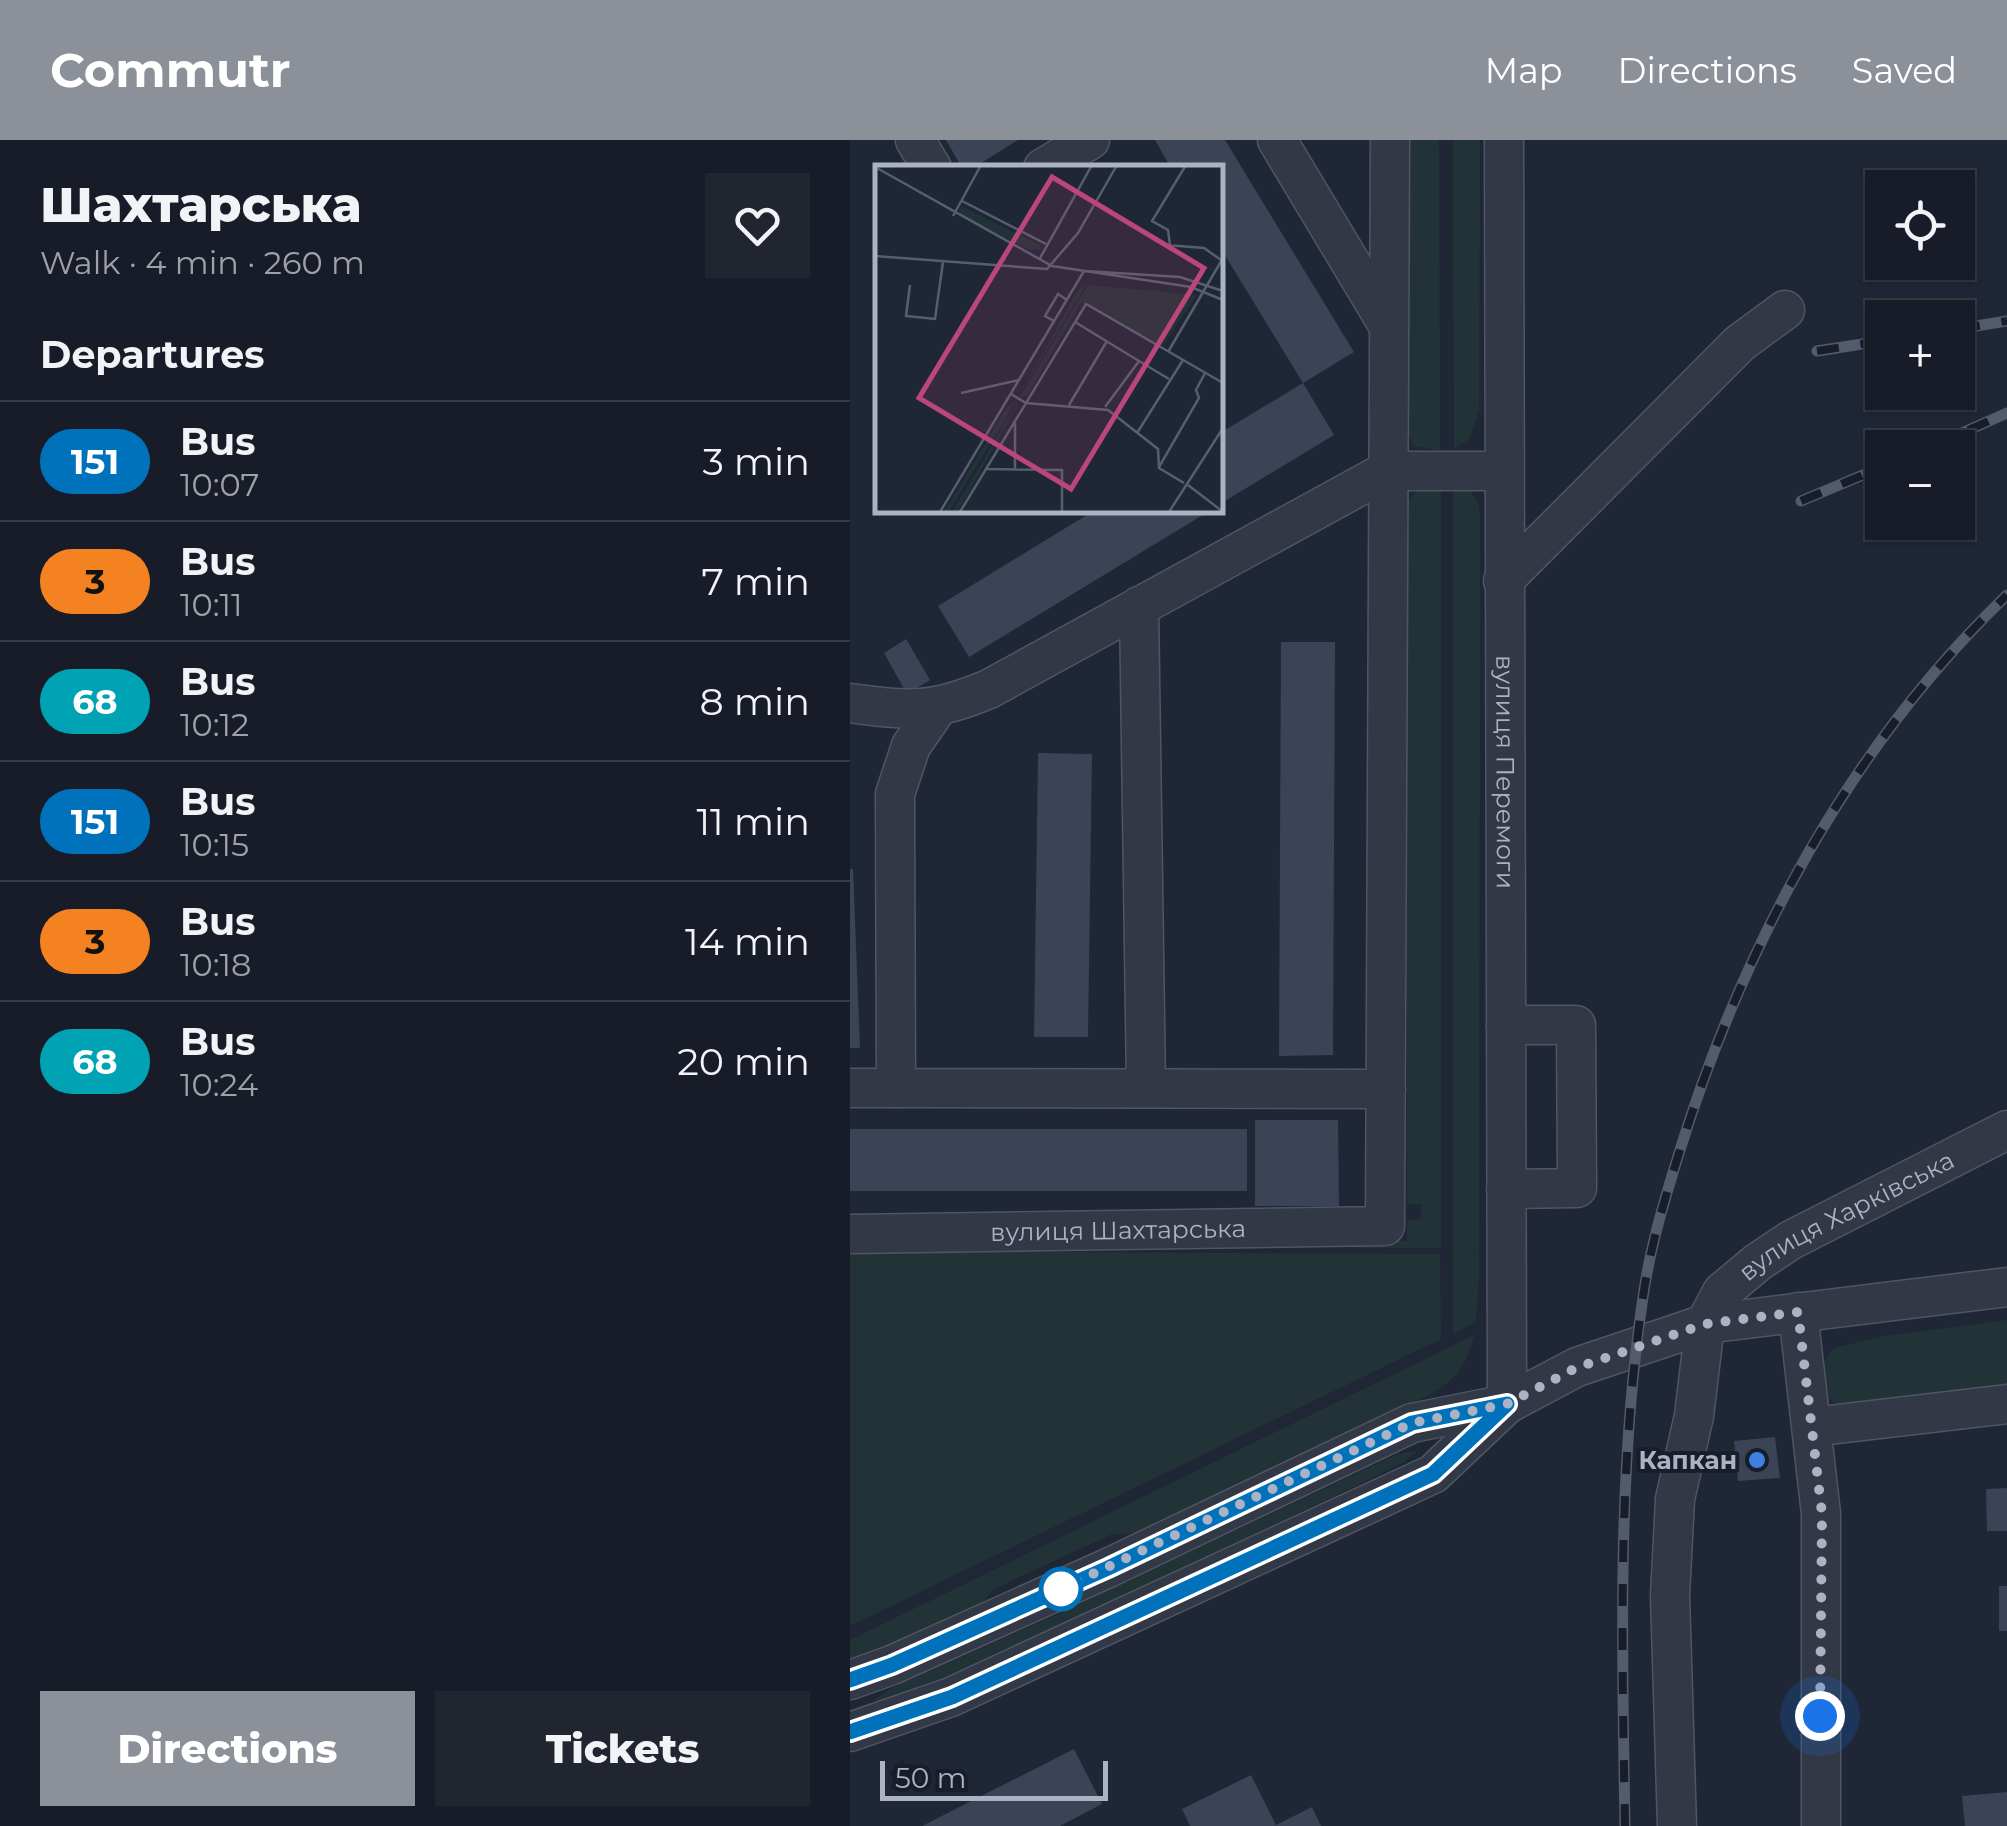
<!DOCTYPE html>
<html lang="en">
<head>
<meta charset="utf-8">
<style>
	body { margin:0; font-family:Montserrat,sans-serif; background:#202530; color:#f1f3f6; height:100vh; display:flex; flex-direction:column; font-size:38px; white-space:nowrap }
	* { box-sizing:border-box; margin:0 }
	p { font-size:32px; color:#9ea1a8 }
	.icon { flex:none; width:55px; height:55px; fill:none; stroke:currentColor; stroke-width:2; stroke-linecap:round; stroke-linejoin:round }
	.map { position:relative; flex:1; overflow:hidden }
	.panel { display:flex; flex-direction:column; background:#171c28; width:850px }
	.panel>* { flex:none }
	.badge { padding:0 20px; border-radius:32px; font-size:35px; line-height:65px }
	.fabs { position:absolute; left:1015px; top:30px; display:grid; gap:20px }
	.fabs a { display:grid; place-items:center; width:110px; height:110px; border-radius:0px; background:#171c28; box-shadow:0 2px 8px #0004,0 0 0 2px #363a45; font-size:50px }
	.scale { position:absolute; left:30px; bottom:25px; width:228px; box-sizing:border-box; padding-left:10px; border:5px solid #acb2c3; border-top:0; font-size:28px; line-height:35px; white-space:nowrap; color:#acb2c3; -webkit-text-stroke:8px #181d2a; paint-order:stroke }
	.you { position:absolute; width:50px; height:50px; margin:-25px; border:8px solid #fff; border-radius:50%; background:#1a73e8; box-shadow:0 0 0 15px #1a73e833 }
	.map>.badge { position:absolute; translate:-50% -50%; box-shadow:0 0 0 5px #fff }
	h2 { padding:0 40px; font-size:38px; line-height:90px }
	.round { display:grid; place-items:center; flex:none; width:105px; height:105px; border-radius:0px; background:#202530 }
	.head { display:flex; align-items:center; justify-content:space-between; height:170px; padding:0 40px }
	h1 { font-size:48px; font-weight:800; line-height:75px }
	.cta { display:flex; gap:20px; margin-top:auto; padding:20px 40px }
	.cta a { flex:1; height:115px; border-radius:0px; background:#8c9099; color:#fff; font-size:40px; font-weight:800; line-height:115px; text-align:center }
	.cta a+a { background:#202530; color:#f1f3f6 }
	ul { padding:0; list-style:none }
	li { display:flex; align-items:center; gap:30px; height:120px; padding:0 40px; border-top:2px solid #363a45 }
	li div { flex:1 }
	li b { display:block; font-size:38px }
	li em { font-style:normal }
	li .badge { min-width:110px; font-weight:700; text-align:center }
	header { display:flex; align-items:center; gap:60px; box-sizing:border-box; height:140px; padding:0 50px; background:#8c9099; color:#fff }
	header strong { font-size:48px }
	nav { display:flex; gap:55px; margin-inline-start:auto; font-size:35px }
	main { display:flex; flex:1; min-height:0 }
	.map>svg:first-child { display:block }
</style>
</head>
<body>
<header>
<strong>Commutr</strong>
<nav><a>Map</a><a>Directions</a><a>Saved</a></nav>
</header>
<main>
<section class="panel">
<div class="head"><div><h1>Шахтарська</h1><p>Walk · 4 min · 260 m</p></div><a class="round"><svg class="icon" aria-label="heart" viewBox="0 0 24 24"><path d="M12 20l-8-8c-3-5 5-10 8-4 3-6 11-1 8 4z"/></svg></a></div>
<h2>Departures</h2>
<ul>
<li><span class="badge" style="background:#0072bc;color:#fff">151</span><div><b>Bus</b><p>10:07</p></div><em>3 min</em></li>
<li><span class="badge" style="background:#f58220;color:#111">3</span><div><b>Bus</b><p>10:11</p></div><em>7 min</em></li>
<li><span class="badge" style="background:#00a3b4;color:#fff">68</span><div><b>Bus</b><p>10:12</p></div><em>8 min</em></li>
<li><span class="badge" style="background:#0072bc;color:#fff">151</span><div><b>Bus</b><p>10:15</p></div><em>11 min</em></li>
<li><span class="badge" style="background:#f58220;color:#111">3</span><div><b>Bus</b><p>10:18</p></div><em>14 min</em></li>
<li><span class="badge" style="background:#00a3b4;color:#fff">68</span><div><b>Bus</b><p>10:24</p></div><em>20 min</em></li>
</ul>
<div class="cta"><a>Directions</a><a>Tickets</a></div>
</section>
<div class="map">
<svg width="1157" height="1686" viewBox="0 0 1157 1686">
	<rect width="100%" height="100%" fill="#1f2635"/>
	<g fill="#223337">
		<polygon points="554,0 589,0 590,311 564,306 556,290"/>
		<polygon points="603,0 630,0 629,271 619,299 604,309"/>
		<path d="M 591,344 L 591,1108 L 504,1108 L 504,1101 L 557,1101 L 557,1080 L 571,1079 L 571,1064 L 557,1064 L 556,373 C 560,350 570,348 591,344 Z"/>
		<polygon points="603,344 618,347 628,363 630,373 629,1140 626,1182 603,1194"/>
		<polygon points="0,1111 590,1114 591,1199 0,1486"/>
		<path d="M 1157,1180 L 1157,1248 L 996,1264 L 986,1264 L 974,1254 C 973,1236 970,1222 983,1208 L 1034,1196 Z"/>
		<path d="M 624,1195 C 618,1222 608,1237 584,1253 L 285,1393 L 260,1395 L 144,1449 L 131,1465 L 0,1523 L 0,1500 Z"/>
		<polygon points="568,1310 553,1323 210,1488 50,1559 22,1561 44,1547 204,1476 548,1314"/>
	</g>
	<g fill="#3b4356">
		<polygon points="96,0 168,0 123,28 112,28"/>
		<polygon points="305,0 375,0 504,212 453,243 370,107 370,28 321,28"/>
		<polygon points="453,243 484,295 370,364 370,293"/>
		<polygon points="245,370 361,370 119,517 88,466"/>
		<polygon points="56,499 80,540 57,554 34,513"/>
		<polygon points="431,502 485,502 483,915 429,916"/>
		<polygon points="188,613 242,614 238,897 184,897"/>
		<polygon points="0,729 3,729 10,908 0,908"/>
		<polygon points="405,980 488,980 489,1066 405,1066"/>
		<rect x="0" y="989" width="397" height="62"/>
		<polygon points="925,1297 930,1338 888,1341 884,1301"/>
		<polygon points="1157,1348 1157,1391 1137,1391 1136,1349"/>
		<rect x="1149" y="1446" width="8" height="45"/>
		<polygon points="224,1609 252,1664 210,1686 72,1686"/>
		<polygon points="401,1635 426,1685 462,1667 471,1686 340,1686 332,1669"/>
		<polygon points="1157,1652 1157,1686 1115,1686 1112,1656"/>
	</g>
	<g fill="none" stroke-linecap="round" stroke-linejoin="round">
		<g stroke="#505564" stroke-width="41">
			<g id="minor">
				<polyline points="65,0 82,28"/>
				<polyline points="427,0 538,185"/>
				<path id="s1" d="M 654,0 L 657,1264"/>
				<polyline points="193,28 240,0"/>
				<polyline points="653,441 890,203 935,170"/>
				<polyline points="289,466 296,948"/>
				<path d="M 0,563 C 60,571 82,573 139,549 L 537,331 L 653,331"/>
				<polyline points="88,567 61,606 45,654 46,948 536,949"/>
				<polyline points="656,885 726,885 727,1048 656,1049"/>
				<polyline points="0,948 46,948"/>
				<path id="s2" d="M 0,1094 L 535,1086 L 540,0"/>
				<polyline points="948,1172 971,1374 971,1686"/>
				<polyline points="962,1287 1157,1264"/>
				<polyline points="0,1540 42,1525 258,1428 562,1283 657,1264"/>
				<polyline points="0,1592 101,1557 583,1334 657,1264 727,1227 855,1184 1157,1147"/>
				<path id="s3" d="M 827,1686 L 820,1455 L 825,1359 L 844,1276 L 855,1184 L 872,1152 L 908,1122 L 941,1100 L 1157,990"/>
			</g>
		</g>
		<use href="#minor" stroke="#323846" stroke-width="38"/>
		<g stroke="#545b6d" stroke-width="11">
			<g id="rail">
				<polyline points="1108,189 1157,181"/>
				<polyline points="967,211 1032,201"/>
				<polyline points="1078,308 1157,273"/>
				<polyline points="951,361 1032,327"/>
				<path d="M 775,1686 C 772,1510 767,1331 793,1157 C 800,1107 815,1058 830,1010 C 894,804 1001,605 1157,455"/>
			</g>
		</g>
		<use href="#rail" stroke="#181d2a" stroke-width="8" stroke-dasharray="22" stroke-linecap="butt"/>
	</g>
	<g fill="none" stroke-linecap="round" stroke-linejoin="round">
		<g stroke="#fff" stroke-width="22">
			<polyline id="line" points="0,1540 42,1525 258,1428 562,1283 657,1264 583,1334 102,1557 0,1592"/>
		</g>
		<use href="#line" stroke="#0072bc" stroke-width="15"/>
		<polyline stroke="#acb2c3" stroke-width="10" stroke-dasharray="0 18" points="211,1449 562,1283 657,1264 726,1228 855,1184 948,1172 972,1374 970,1576"/>
	</g>
	<circle fill="#3f7fe0" stroke="#181d2a" stroke-width="4" cx="907" cy="1320" r="10"/>
	<circle fill="#fff" stroke="#0072bc" stroke-width="5" cx="211" cy="1449" r="20"/>
	<g text-anchor="middle" dominant-baseline="central" stroke-width="8" stroke-linejoin="round" paint-order="stroke">
		<g font-size="25" fill="#acb2c3" stroke="#181d2a">
			<text stroke="none"><textPath href="#s1" startOffset="632">вулиця Перемоги</textPath></text>
			<text stroke="none"><textPath href="#s3" startOffset="688">вулиця Харківська</textPath></text>
			<text stroke="none"><textPath href="#s2" startOffset="268">вулиця Шахтарська</textPath></text>
		</g>
		<g font-size="25" font-weight="bold" fill="#acb2c3" stroke="#181d2a" text-anchor="end">
			<text x="887" y="1320">Капкан</text>
		</g>
	</g>
	<g transform="translate(25 25)">
		<rect width="348" height="348" fill="#1f2635"/>
		<path d="M 86,41 L 165,80 L 166,84 L 154,85 L 85,49 ZM 211,120 L 144,231 L 203,125 ZM 213,120 L 322,130 L 288,181 L 206,138 L 152,231 L 145,232 ZM 141,236 L 74,347 L 69,347 L 132,242 ZM 144,237 L 83,347 L 77,347 L 143,237 Z" fill="#223337"/>
		<path fill="none" stroke="#575e6e" stroke-width="2.5" d="M 0,2 L 177,101 L 316,122 L 348,135M 87,36 L 171,79M 78,51 L 106,0M 292,80 L 329,83 L 346,95M 295,80 L 293,65 L 277,56 L 311,0M 0,91 L 172,104 L 203,68 L 242,0M 164,95 L 217,0M 210,106 L 305,112 L 348,126M 35,120 L 31,151 L 60,154 L 68,97M 179,156 L 170,151 L 183,129 L 192,135M 200,157 L 264,196 L 230,242M 293,187 L 348,93M 264,196 L 294,214M 86,228 L 144,215M 136,229 L 151,238 L 233,245 L 283,284 L 284,303 L 309,318M 194,240 L 232,176M 262,268 L 308,195M 284,302 L 324,233 L 321,225 L 330,208M 112,304 L 187,305 L 187,347M 140,305 L 140,258M 313,320 L 347,346M 65,347 L 209,106M 85,347 L 211,139 L 348,218M 294,347 L 348,263"/>
		<path fill="#bb467a" fill-opacity="0.15" stroke="#bb467a" stroke-width="5" d="M 177,12 L 329,103 L 196,324 L 44,233 Z"/>
		<rect width="348" height="348" fill="none" stroke="#acb2c3" stroke-width="5"/>
	</g>
</svg>
<div class="fabs">
<a><svg class="icon" aria-label="locate" viewBox="0 0 24 24"><circle cx="12" cy="12" r="6"/><path d="M12 2v4M12 18v4M2 12h4M18 12h4"/></svg></a>
<a>+</a>
<a>−</a>
</div>
<div class="scale">50 m</div>
<div class="you" style="left:970px;top:1576px"></div>
</div>
</main>
</body>
</html>
